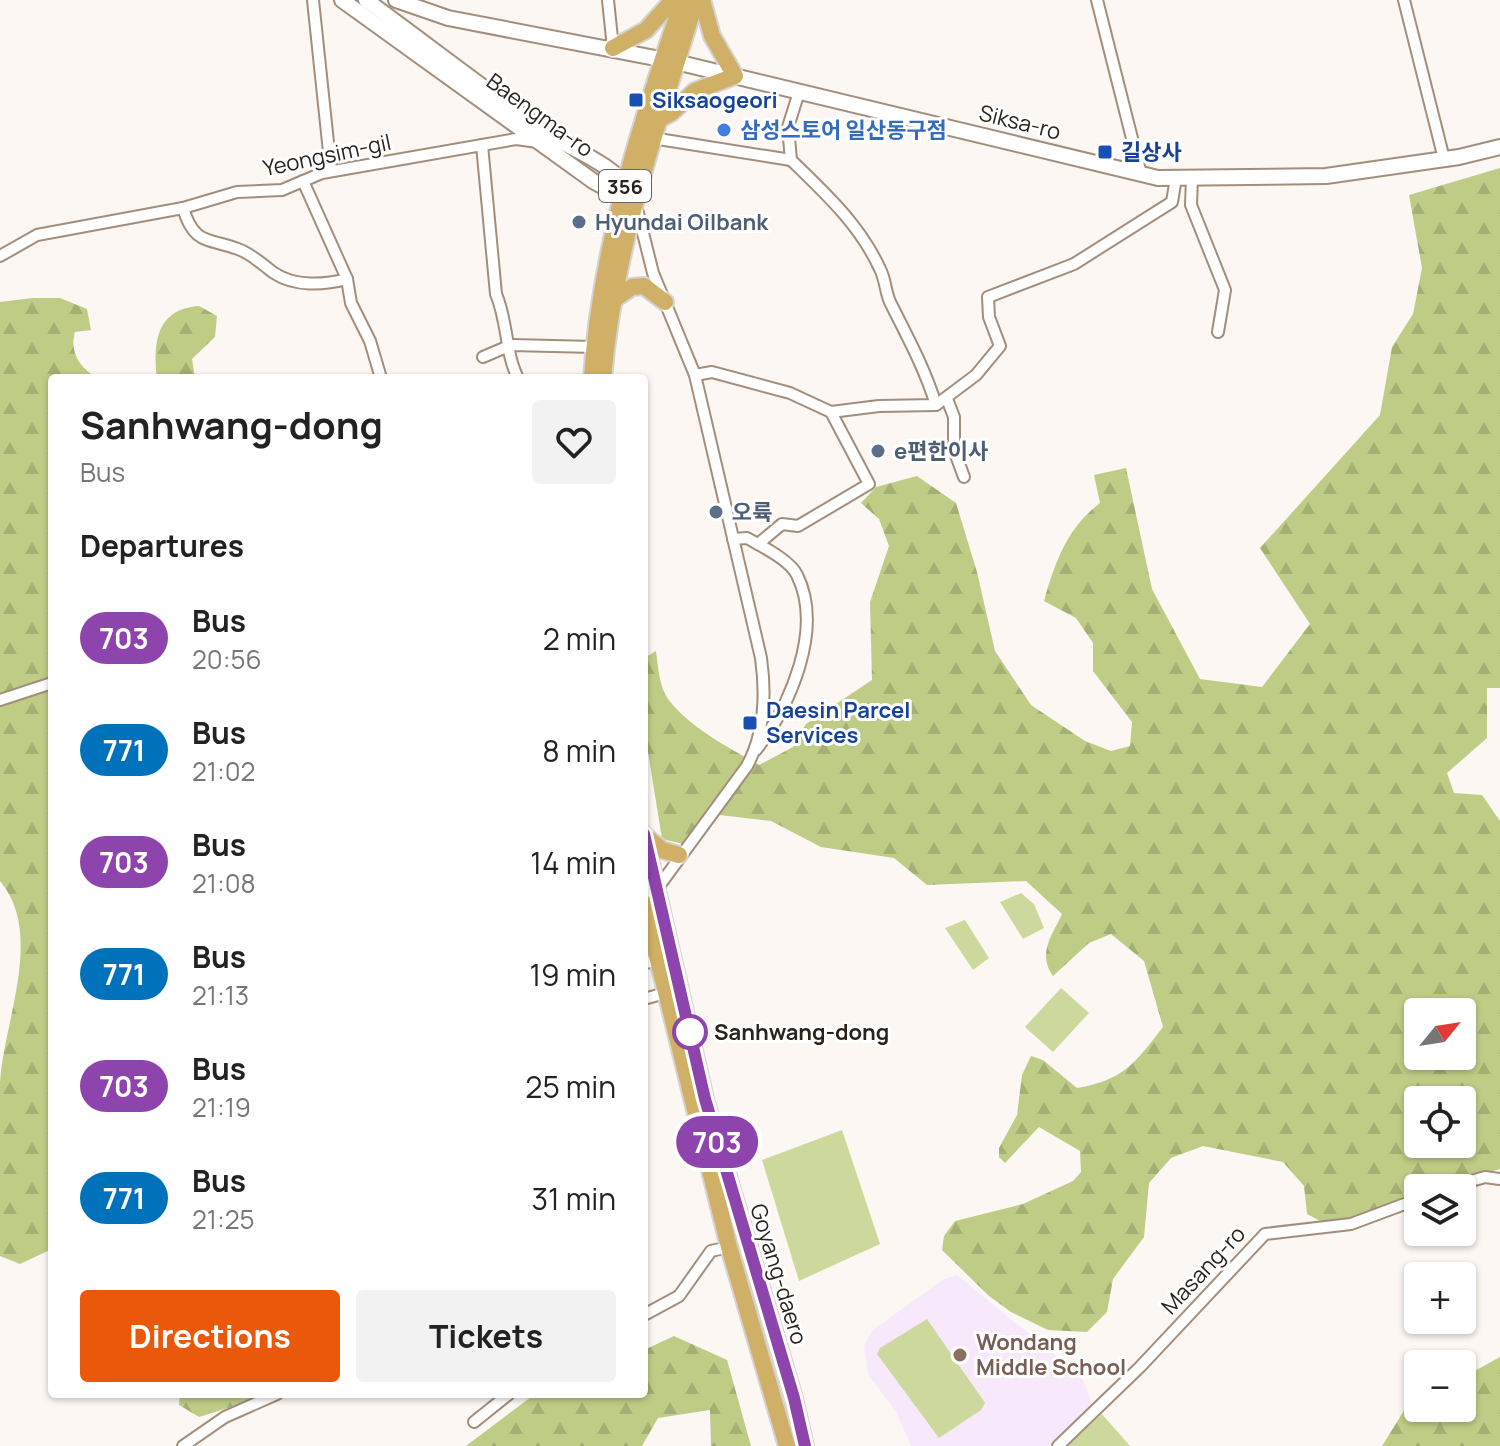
<!DOCTYPE html>
<html lang="en">
<head>
<meta charset="utf-8">
<style>
	body { margin:0; font-family:Manrope,"Noto Sans KR",sans-serif; background:#f2f2f2; color:#222; height:100vh; display:flex; flex-direction:column; font-size:30px; white-space:nowrap }
	* { box-sizing:border-box; margin:0 }
	p { font-size:26px; color:#767676 }
	.icon { flex:none; width:44px; height:44px; fill:none; stroke:currentColor; stroke-width:2; stroke-linecap:round; stroke-linejoin:round }
	.map { position:relative; flex:1; overflow:hidden }
	.panel { position:absolute; left:48px; top:374px; width:600px; height:1024px; display:flex; flex-direction:column; background:#fff; border-radius:8px; box-shadow:0 2px 6px #0004 }
	.panel>* { flex:none }
	.badge { padding:0 16px; border-radius:26px; font-size:28px; line-height:52px }
	.needle { width:52px; rotate:60deg }
	.tools { position:absolute; left:1404px; top:998px; display:grid; gap:16px }
	.tools a { display:grid; place-items:center; width:72px; height:72px; border-radius:8px; background:#fff; box-shadow:0 2px 6px #0004; font-size:40px }
	.map>.badge { position:absolute; translate:-50% -50%; box-shadow:0 0 0 4px #fff }
	h2 { padding:0 32px; font-size:30px; line-height:72px }
	.round { display:grid; place-items:center; flex:none; width:84px; height:84px; border-radius:8px; background:#f2f2f2 }
	.headline { display:flex; align-items:center; justify-content:space-between; height:136px; padding:0 32px }
	h1 { font-size:38px; font-weight:700; line-height:60px }
	.action { display:flex; gap:16px; margin-top:auto; padding:16px 32px }
	.action a { flex:1; height:92px; border-radius:8px; background:#ea580c; color:#fff; font-size:32px; font-weight:700; line-height:92px; text-align:center }
	.action a+a { background:#f2f2f2; color:#222 }
	ul { padding:0; list-style:none }
	li { display:flex; align-items:center; gap:24px; height:112px; padding:0 32px }
	li div { flex:1 }
	li b { display:block; font-size:30px }
	li em { font-style:normal }
	li .badge { min-width:88px; font-weight:700; text-align:center }
	.map>svg:first-child { display:block }
</style>
</head>
<body>
<div class="map">
<svg width="1500" height="1446" viewBox="0 0 1500 1446">
	<defs>
		<pattern id="forest-firs" width="22" height="20" patternUnits="userSpaceOnUse" patternTransform="scale(2)"><rect width="22" height="20" fill="#bfcc86"/><path d="M5 1l3.5 6h-7zM16 11l3.5 6h-7z" fill="#a4af73"/></pattern>
	</defs>
	<rect width="100%" height="100%" fill="#fcf7f3"/>
	<polygon fill="#f8e8fc" points="957,1275 1062,1361 1075,1362 1079,1369 1093,1406 1049,1446 911,1446 896,1412 868,1374 864,1346 873,1330 944,1279"/>
	<g fill="#cdd99c">
		<polygon points="1021,893 1034,904 1044,928 1023,939 1000,902"/>
		<polygon points="965,920 989,958 973,970 945,928"/>
		<polygon points="1061,988 1089,1013 1053,1052 1025,1027"/>
		<polygon points="842,1130 880,1244 799,1281 762,1160"/>
		<polygon points="927,1319 985,1403 981,1410 939,1438 877,1354 880,1348"/>
		<polygon points="1102,1414 1130,1446 1066,1446"/>
	</g>
	<g fill="url(#forest-firs)" fill-rule="evenodd">
		<path d="M 1500,168 L 1500,688 L 1487,688 L 1487,738 L 1447,773 L 1454,793 L 1482,795 L 1500,821 L 1500,1169 L 1432,1188 L 1418,1188 L 1418,1193 L 1369,1213 L 1326,1224 L 1307,1214 L 1304,1186 L 1283,1162 L 1203,1146 L 1171,1158 L 1149,1183 L 1144,1237 L 1113,1279 L 1107,1312 L 1087,1332 L 1048,1330 L 1011,1312 L 989,1296 L 942,1250 L 944,1236 L 955,1221 L 1023,1204 L 1073,1181 L 1081,1172 L 1080,1151 L 1039,1127 L 1005,1163 L 999,1157 L 999,1148 L 1017,1115 L 1022,1075 L 1031,1056 L 1043,1060 L 1077,1088 C 1124,1080 1135,1063 1163,1027 L 1144,961 L 1111,934 L 1089,943 L 1053,976 C 1037,953 1052,936 1062,914 L 1026,881 L 927,885 L 894,858 L 821,847 L 771,821 L 711,814 L 683,844 L 662,839 L 644,727 L 644,658 L 656,651 C 658,666 659,686 668,699 C 690,728 728,747 759,765 L 793,747 L 806,724 L 872,680 L 870,602 L 889,546 L 879,519 L 861,503 L 876,487 L 917,476 L 956,503 L 977,572 L 995,651 L 1031,705 L 1085,741 L 1111,751 L 1130,746 L 1132,722 L 1093,671 L 1093,643 L 1076,618 L 1044,601 C 1055,562 1067,528 1100,503 L 1094,475 L 1126,468 L 1152,589 L 1200,679 L 1262,687 L 1310,624 L 1260,548 L 1380,415 L 1392,347 L 1413,314 L 1422,268 L 1409,195 ZM 1418,1012 L 1462,1012 L 1462,1056 L 1418,1056 ZM 1418,1100 L 1462,1100 L 1462,1144 L 1418,1144 Z"/>
		<path d="M 32,298 L 60,298 L 87,309 L 91,330 L 75,332 C 69,352 80,368 97,378 L 52,378 L 52,1249 L 20,1264 L 0,1256 C 0,1199 0,1141 0,1083 C 3,1023 45,934 0,881 L 0,302 Z"/>
		<path d="M 199,306 L 217,316 L 215,337 L 192,359 L 195,378 L 157,378 C 153,343 156,309 199,306 Z"/>
		<polygon points="674,1336 727,1360 751,1446 711,1446 710,1410 658,1418 642,1446 466,1446 535,1394 644,1394 644,1350"/>
		<polygon points="1500,1357 1500,1446 1382,1446 1405,1409 1418,1402 1418,1408 1462,1408 1462,1378"/>
		<polygon points="180,1394 273,1394 199,1417 179,1405"/>
	</g>
	<g fill="none" stroke-linecap="round" stroke-linejoin="round">
		<g stroke="#a38e7b" stroke-width="14">
			<g id="minor">
				<polyline points="313,0 331,171"/>
				<polyline points="608,0 613,48"/>
				<polyline points="1097,0 1141,174"/>
				<polyline points="1404,0 1444,159"/>
				<path d="M 799,92 L 788,127 L 791,160 C 825,193 860,225 880,269 C 886,280 885,293 891,304 C 908,338 925,369 936,405"/>
				<polyline points="652,138 791,160"/>
				<path d="M 482,145 L 496,294 C 508,322 505,353 518,378"/>
				<polyline points="1192,178 1191,205 1225,290 1218,332"/>
				<polyline points="303,181 347,279 351,303 370,341 381,378"/>
				<path d="M 183,208 C 194,245 208,238 238,249 C 252,254 263,265 274,273 C 295,287 324,285 347,279"/>
				<path d="M 637,209 L 653,273 L 695,375 L 761,658 C 766,694 765,733 747,766 L 662,882 L 644,894"/>
				<polyline points="0,256 37,235 183,208 237,192 282,190 322,173 516,139 538,142"/>
				<polyline points="483,357 511,345 594,347"/>
				<polyline points="695,375 712,372 790,393 831,412 879,406 936,405 976,375 1000,346 989,317 988,297 1074,264 1172,202 1176,178"/>
				<polyline points="947,399 954,417 954,450 964,477"/>
				<path d="M 733,539 L 747,538 C 761,546 790,560 797,575 C 824,629 790,706 756,750"/>
				<polyline points="758,544 782,524 798,526 869,484 831,412"/>
				<polyline points="0,700 52,683"/>
				<polyline points="644,963 657,961"/>
				<polyline points="644,999 665,993"/>
				<polyline points="1447,1188 1485,1177 1500,1179"/>
				<polyline points="644,1315 679,1296 711,1251 729,1247"/>
				<polyline points="474,1422 509,1394"/>
				<polyline points="183,1446 225,1417 277,1394"/>
				<polyline points="1058,1446 1140,1367 1265,1234 1351,1224 1418,1199"/>
			</g>
		</g>
		<g stroke="#a38e7b" stroke-width="18">
			<polyline id="tertiary" points="396,0 448,18 676,62 1158,178 1326,176 1459,157 1500,147"/>
		</g>
		<g stroke="#a38e7b" stroke-width="18">
			<g id="secondary">
				<polyline points="342,0 593,181 630,201"/>
				<path d="M 366,0 C 426,44 484,89 545,132 C 570,149 615,164 630,192"/>
			</g>
		</g>
		<g stroke="#d5d3d1" stroke-width="20">
			<g id="primary">
				<polyline points="613,48 646,30 673,0"/>
				<polyline points="656,121 671,113 695,91 735,76 712,36 702,0"/>
				<polyline points="616,298 632,287 644,286 665,302"/>
				<path d="M 592,378 C 600,249 641,121 683,0"/>
				<path d="M 603,378 C 614,249 658,123 696,0"/>
				<polyline points="644,834 705,1099 794,1398 805,1446"/>
				<polyline points="644,835 662,850 679,855"/>
				<polyline points="644,903 729,1247 787,1446"/>
			</g>
		</g>
		<use href="#minor" stroke="#fff" stroke-width="10"/>
		<use href="#tertiary" stroke="#fff" stroke-width="14"/>
		<use href="#secondary" stroke="#fff" stroke-width="14"/>
		<use href="#primary" stroke="#d0b066" stroke-width="16"/>
	</g>
	<g fill="none" stroke-linecap="round" stroke-linejoin="round">
		<g stroke="#fff" stroke-width="18">
			<polyline id="line" points="644,834 705,1099 794,1398 805,1446"/>
		</g>
		<use href="#line" stroke="#8e44ad" stroke-width="12"/>
	</g>
	<g fill="#1a4fb4" stroke="#fff" stroke-width="3">
		<rect x="628" y="92" width="16" height="16" rx="4"/>
		<rect x="1097" y="144" width="16" height="16" rx="4"/>
		<rect x="742" y="715" width="16" height="16" rx="4"/>
	</g>
	<circle fill="#3f7fe0" stroke="#fff" stroke-width="3" cx="724" cy="130" r="8"/>
	<g fill="#5c6f8a" stroke="#fff" stroke-width="3">
		<circle cx="579" cy="222" r="8"/>
		<circle cx="878" cy="451" r="8"/>
		<circle cx="716" cy="512" r="8"/>
	</g>
	<circle fill="#fff" stroke="#8e44ad" stroke-width="4" cx="690" cy="1032" r="16"/>
	<circle fill="#8d6e63" stroke="#fff" stroke-width="3" cx="960" cy="1355" r="8"/>
	<g text-anchor="middle" dominant-baseline="central" stroke-width="6" stroke-linejoin="round" paint-order="stroke">
		<rect fill="#fff" stroke="#6b655f" stroke-width="2" x="599" y="170" width="52" height="32" rx="6"/>
		<g font-size="20" font-weight="bold" fill="#2b231b">
			<text x="625" y="186">356</text>
		</g>
		<g font-size="22" font-weight="bold" fill="#164399" stroke="#fff" text-anchor="start">
			<text x="652" y="100">Siksaogeori</text>
			<text x="1121" y="152">길상사</text>
			<text x="766" y="710">Daesin Parcel<tspan x="766" dy="25">Services</tspan></text>
		</g>
		<g font-size="22" fill="#2b231b" stroke="#fff">
			<text transform="translate(540 115) rotate(36)">Baengma-ro</text>
			<text transform="translate(1020 122) rotate(14)">Siksa-ro</text>
			<text transform="translate(327 155) rotate(-12)">Yeongsim-gil</text>
			<text transform="translate(1203 1270) rotate(-47)">Masang-ro</text>
			<text transform="translate(779 1274) rotate(73)">Goyang-daero</text>
		</g>
		<g font-size="22" font-weight="bold" fill="#366cbe" stroke="#fff" text-anchor="start">
			<text x="740" y="130">삼성스토어 일산동구점</text>
		</g>
		<g font-size="22" font-weight="bold" fill="#4e5e75" stroke="#fff" text-anchor="start">
			<text x="595" y="222">Hyundai Oilbank</text>
			<text x="894" y="451">e편한이사</text>
			<text x="732" y="512">오륙</text>
		</g>
		<g font-size="22" font-weight="bold" fill="#2b231b" stroke="#fff" text-anchor="start">
			<text x="714" y="1032">Sanhwang-dong</text>
		</g>
		<g font-size="22" font-weight="bold" fill="#785e54" stroke="#fff" text-anchor="start">
			<text x="976" y="1342">Wondang<tspan x="976" dy="25">Middle School</tspan></text>
		</g>
	</g>
</svg>
<div class="tools">
<a><svg class="needle" viewBox="-14 -14 28 28"><path d="M0-13l5 13h-10z" fill="#e53935"/><path d="M0 13l5-13h-10z" fill="#767676"/></svg></a>
<a><svg class="icon" aria-label="locate" viewBox="0 0 24 24"><circle cx="12" cy="12" r="6"/><path d="M12 2v4M12 18v4M2 12h4M18 12h4"/></svg></a>
<a><svg class="icon" aria-label="layers" viewBox="0 0 24 24"><path d="M12 4l9 5-9 5-9-5zM3 14l9 5 9-5"/></svg></a>
<a>+</a>
<a>−</a>
</div>
<b class="badge" style="left:717px;top:1142px;background:#8e44ad;color:#fff">703</b>
<section class="panel">
<div class="headline"><div><h1>Sanhwang-dong</h1><p>Bus</p></div><a class="round"><svg class="icon" aria-label="heart" viewBox="0 0 24 24"><path d="M12 20l-8-8c-3-5 5-10 8-4 3-6 11-1 8 4z"/></svg></a></div>
<h2>Departures</h2>
<ul>
<li><span class="badge" style="background:#8e44ad;color:#fff">703</span><div><b>Bus</b><p>20:56</p></div><em>2 min</em></li>
<li><span class="badge" style="background:#0072bc;color:#fff">771</span><div><b>Bus</b><p>21:02</p></div><em>8 min</em></li>
<li><span class="badge" style="background:#8e44ad;color:#fff">703</span><div><b>Bus</b><p>21:08</p></div><em>14 min</em></li>
<li><span class="badge" style="background:#0072bc;color:#fff">771</span><div><b>Bus</b><p>21:13</p></div><em>19 min</em></li>
<li><span class="badge" style="background:#8e44ad;color:#fff">703</span><div><b>Bus</b><p>21:19</p></div><em>25 min</em></li>
<li><span class="badge" style="background:#0072bc;color:#fff">771</span><div><b>Bus</b><p>21:25</p></div><em>31 min</em></li>
</ul>
<div class="action"><a>Directions</a><a>Tickets</a></div>
</section>
</div>
</body>
</html>
